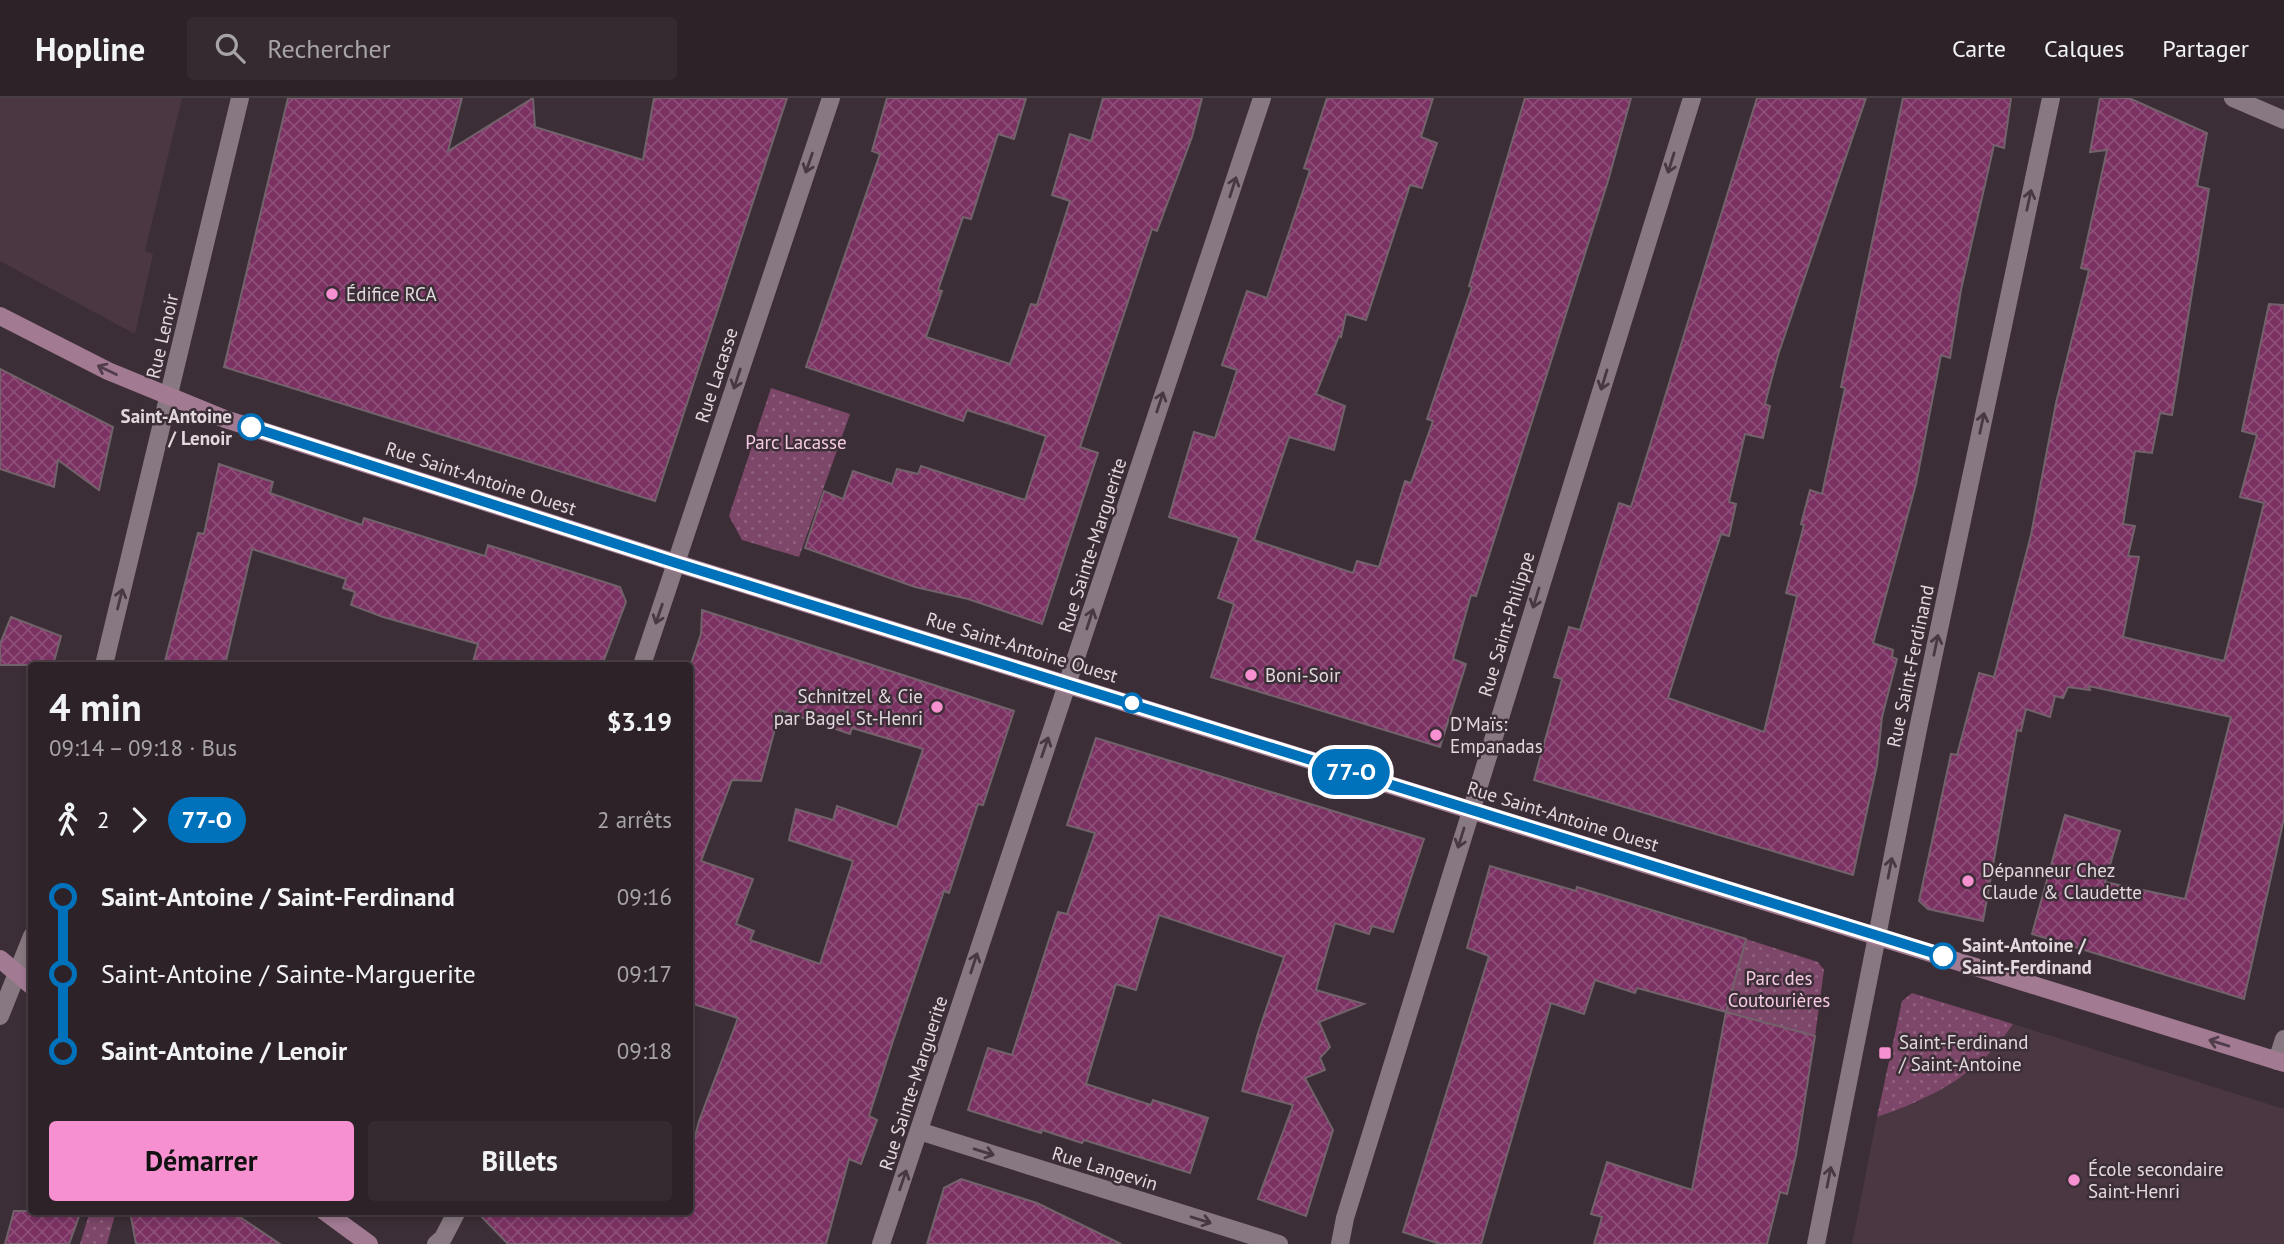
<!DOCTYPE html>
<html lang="fr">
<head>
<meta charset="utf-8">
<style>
	body { margin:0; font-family:"PT Sans",sans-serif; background:#352a30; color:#f1f3f6; height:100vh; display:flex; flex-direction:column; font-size:26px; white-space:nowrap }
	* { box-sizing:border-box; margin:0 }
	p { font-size:23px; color:#a7a4a8 }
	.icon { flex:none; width:38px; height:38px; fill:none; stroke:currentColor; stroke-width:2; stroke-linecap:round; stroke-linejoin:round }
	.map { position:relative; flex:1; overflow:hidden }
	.sheet { position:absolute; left:28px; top:564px; width:665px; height:553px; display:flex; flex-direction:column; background:#2d2228; border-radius:7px; box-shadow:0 4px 10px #0003,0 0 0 2px #483f45 }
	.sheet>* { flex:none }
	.badge { padding:0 14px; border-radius:23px; font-size:24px; line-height:46px }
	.map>.badge { position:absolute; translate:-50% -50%; box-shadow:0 0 0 4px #fff }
	.legs { display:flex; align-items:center; gap:10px; height:77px; padding:0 21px; font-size:23px }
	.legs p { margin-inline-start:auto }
	.head { display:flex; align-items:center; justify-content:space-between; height:119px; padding:0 21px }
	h1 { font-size:38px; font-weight:600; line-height:52px }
	.button { display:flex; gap:14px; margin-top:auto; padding:14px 21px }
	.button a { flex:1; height:80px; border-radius:7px; background:#f690d0; color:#111; font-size:28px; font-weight:600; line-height:80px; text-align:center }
	.button a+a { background:#352a30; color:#f1f3f6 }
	ul { padding:0 21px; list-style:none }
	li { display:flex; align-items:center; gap:24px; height:77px; font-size:26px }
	li i { display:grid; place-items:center; width:10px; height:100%; margin:0 9px; background:currentColor }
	li i::after { content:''; width:18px; height:18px; margin:-9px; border:5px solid; border-radius:50%; background:#2d2228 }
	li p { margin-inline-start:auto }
	li:first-child i { background:linear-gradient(#0000 50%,currentColor 0) }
	li:last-child i { background:linear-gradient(currentColor 50%,#0000 0) }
	header { display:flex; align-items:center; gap:42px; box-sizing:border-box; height:98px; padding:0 35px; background:#2d2228; border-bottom:2px solid #483f45 }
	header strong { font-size:33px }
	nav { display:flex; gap:38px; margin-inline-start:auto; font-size:24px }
	.search { width:490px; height:63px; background:#352a30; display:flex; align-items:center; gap:18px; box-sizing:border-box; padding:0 24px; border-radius:7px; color:#a7a4a8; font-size:26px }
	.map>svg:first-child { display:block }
</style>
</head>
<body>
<header>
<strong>Hopline</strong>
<div class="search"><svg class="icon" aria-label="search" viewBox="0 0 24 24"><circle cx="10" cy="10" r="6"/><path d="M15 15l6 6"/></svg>Rechercher</div>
<nav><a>Carte</a><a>Calques</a><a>Partager</a></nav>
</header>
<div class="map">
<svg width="2284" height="1146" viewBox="0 0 2284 1146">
	<defs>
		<pattern id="green-dots" width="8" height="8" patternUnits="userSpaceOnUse" patternTransform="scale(1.75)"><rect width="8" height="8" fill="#7c4768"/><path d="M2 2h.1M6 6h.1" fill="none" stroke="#8e617d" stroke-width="1.8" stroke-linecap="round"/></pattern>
		<pattern id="building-cross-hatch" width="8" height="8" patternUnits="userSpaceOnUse" patternTransform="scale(1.75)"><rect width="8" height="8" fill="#7b3162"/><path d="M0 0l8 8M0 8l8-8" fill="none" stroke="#8d4e78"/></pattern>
	</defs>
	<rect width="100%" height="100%" fill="#3c2e36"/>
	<g fill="#4a3742">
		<polygon points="0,0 182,0 145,153 153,156 135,236 0,163"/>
		<polygon points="2013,926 2284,1011 2284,1146 1852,1146 1877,1019 1918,1004 1970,974 2003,941"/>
	</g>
	<g fill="url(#green-dots)">
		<polygon points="771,290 850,316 799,459 742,442 729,418"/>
		<polygon points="1746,841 1818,864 1824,872 1815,938 1726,914"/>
		<path d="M 1912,895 L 2013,926 C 1981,975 1931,1001 1877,1019 L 1902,903 Z"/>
		<polygon points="90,1113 116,1113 107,1146 80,1146"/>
	</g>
	<g fill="url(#building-cross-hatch)" stroke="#72636b" stroke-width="2" fill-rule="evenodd">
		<polygon points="288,0 462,0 448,53 533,0 535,29 643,62 654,0 787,0 655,403 224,269"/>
		<polygon points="887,0 1026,0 1014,41 998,36 971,121 963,119 938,192 942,193 926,239 1010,266 1031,206 1037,207 1070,103 1052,97 1070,36 1091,43 1103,0 1202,0 1192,39 1157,133 1152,131 1080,349 1098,355 1042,526 968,501 915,489 805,450 824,393 843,401 853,373 892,386 897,371 918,376 921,368 1025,402 1046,338 967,312 963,323 806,269 880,56 872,53"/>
		<polygon points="1327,0 1433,0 1421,39 1437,45 1422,90 1410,87 1366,222 1346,216 1341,239 1339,238 1316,296 1345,308 1334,352 1289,339 1254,442 1353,475 1357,463 1379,469 1405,383 1411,385 1433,323 1427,321 1472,189 1469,188 1525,0 1631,0 1608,83 1520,361 1476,498 1471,497 1453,561 1466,566 1440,649 1211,579 1234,506 1218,500 1239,440 1169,419 1194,334 1215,340 1237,272 1222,267 1247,193 1267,200 1310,72 1304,70"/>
		<polygon points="1757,0 1866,0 1778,257 1765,306 1770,308 1763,340 1745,336 1729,404 1736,406 1729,438 1721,436 1668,600 1764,634 1797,498 1786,495 1804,427 1801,426 1810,392 1822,396 1845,290 1841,289 1903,0 2011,0 2004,50 1994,47 1961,192 1950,260 1941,257 1916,386 1873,545 1893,552 1892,559 1897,561 1882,619 1877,667 1853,777 1534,682 1562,581 1554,579 1569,529 1580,532 1619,405 1631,409"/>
		<polygon points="2100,0 2129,0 2207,35 2197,88 2209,91 2172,317 2160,315 2152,355 2135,353 2123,426 2135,428 2128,458 2139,459 2123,539 2224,563 2264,405 2240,399 2257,337 2242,333 2269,206 2284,207 2284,720 2244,901 2032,836 2065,717 2120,733 2105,784 2185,801 2231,619 2089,588 2090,592 2068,589 2063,600 2055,598 2050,619 2026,611 2021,633 2017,632 1983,823 1928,811 1919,803 1951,656 1957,657 1979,575 1994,579 2031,437 2056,305 2089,172 2081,170 2107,52 2090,54"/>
		<polygon points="0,271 113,329 99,392 58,362 54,389 0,371"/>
		<polygon points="219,366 273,384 270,395 362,427 364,420 485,458 488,447 620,489 626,504 602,567 472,567 478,546 383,519 351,507 355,494 343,490 346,481 252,451 225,567 164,567 198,435 204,436"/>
		<path d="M 702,512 L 1014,613 L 983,707 L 978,706 L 949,795 L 944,793 L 893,943 L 869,1018 L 877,1022 L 861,1066 L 849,1061 L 826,1146 L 508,1146 L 476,1113 L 690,1113 L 690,1058 L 699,1023 L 738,920 L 690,905 L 690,569 L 701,536 ZM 780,612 L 850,636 L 852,630 L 923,651 L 897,729 L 837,708 L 833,722 L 796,711 L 789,742 L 853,763 L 820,866 L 750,842 L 754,833 L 736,826 L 753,781 L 701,763 L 732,682 L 761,683 Z"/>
		<polygon points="11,519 61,538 53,567 0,567 0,546"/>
		<polygon points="1096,640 1424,741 1393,834 1372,828 1369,836 1335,825 1316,892 1364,906 1319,924 1330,949 1320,960 1325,972 1305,980 1333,1032 1306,1118 1258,1101 1293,1007 1242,993 1258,935 1284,859 1159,817 1136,892 1116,886 1086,986 1151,1007 1153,1002 1208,1020 1190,1075 1084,1042 1082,1045 1042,1032 1041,1035 968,1012 988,950 1012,957 1058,814 1067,816 1095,735 1067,727"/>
		<polygon points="1490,768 1576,793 1577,789 1746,841 1726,914 1637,890 1635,895 1595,882 1584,916 1551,905 1481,1146 1440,1146 1403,1134 1489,858 1467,850"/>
		<polygon points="1726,914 1815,938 1796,1057 1787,1096 1780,1094 1767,1146 1594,1146 1602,1119 1591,1116 1607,1064 1692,1092"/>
		<polygon points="961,1081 1037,1105 1121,1146 927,1146 944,1090"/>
		<polygon points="14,1113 81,1113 69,1146 5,1146"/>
		<polygon points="130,1113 231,1113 280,1146 136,1146"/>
	</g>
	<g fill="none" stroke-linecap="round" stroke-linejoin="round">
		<g stroke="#887881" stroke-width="18">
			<polyline points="2233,0 2284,22"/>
			<polyline points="104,567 240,0"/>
			<polyline points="642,567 831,0"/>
			<polyline points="0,918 32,838"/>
			<polyline points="2277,963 2284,941"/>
			<polyline points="919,1033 1279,1146"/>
			<polyline points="436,1146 443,1140 457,1113"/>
			<polyline points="881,1146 1262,0"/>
			<polyline points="1340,1146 1345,1120 1692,0"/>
			<polyline points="1816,1146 1918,631 2051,0"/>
		</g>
		<g stroke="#a27b93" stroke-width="18">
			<polyline points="0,218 108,273 225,321 676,465 2284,965"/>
			<polyline points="0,861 32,888"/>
			<polyline points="324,1113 369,1146"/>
		</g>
	</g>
	<defs><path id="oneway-shaft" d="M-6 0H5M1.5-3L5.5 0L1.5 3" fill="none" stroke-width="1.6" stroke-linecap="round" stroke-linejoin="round" transform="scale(1.75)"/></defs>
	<g stroke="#473941">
		<use href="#oneway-shaft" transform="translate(809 65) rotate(109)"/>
		<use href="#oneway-shaft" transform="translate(1671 65) rotate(107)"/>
		<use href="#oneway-shaft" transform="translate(1233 89) rotate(-72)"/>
		<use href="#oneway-shaft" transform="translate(2029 102) rotate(-78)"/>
		<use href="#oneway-shaft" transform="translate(737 281) rotate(108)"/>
		<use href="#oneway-shaft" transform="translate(1604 282) rotate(107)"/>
		<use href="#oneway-shaft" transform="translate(1160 304) rotate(-72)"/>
		<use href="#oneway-shaft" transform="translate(1982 325) rotate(-78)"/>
		<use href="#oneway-shaft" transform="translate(1536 500) rotate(107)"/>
		<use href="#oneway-shaft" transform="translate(120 501) rotate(-76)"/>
		<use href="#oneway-shaft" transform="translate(659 516) rotate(109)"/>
		<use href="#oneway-shaft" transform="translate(1090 521) rotate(-72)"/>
		<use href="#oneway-shaft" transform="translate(1936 547) rotate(-78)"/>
		<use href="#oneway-shaft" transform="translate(1045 649) rotate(-71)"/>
		<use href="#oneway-shaft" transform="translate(1461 740) rotate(107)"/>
		<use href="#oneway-shaft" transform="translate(1890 770) rotate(-79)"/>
		<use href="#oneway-shaft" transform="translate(974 865) rotate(-72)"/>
		<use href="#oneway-shaft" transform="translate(984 1054) rotate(17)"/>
		<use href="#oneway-shaft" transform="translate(1829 1079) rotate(-79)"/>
		<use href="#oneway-shaft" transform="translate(903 1082) rotate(-71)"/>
		<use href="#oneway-shaft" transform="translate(1201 1122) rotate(17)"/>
	</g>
	<g stroke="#503d49">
		<use href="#oneway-shaft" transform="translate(107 272) rotate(-154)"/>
		<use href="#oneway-shaft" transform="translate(2219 945) rotate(-163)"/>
	</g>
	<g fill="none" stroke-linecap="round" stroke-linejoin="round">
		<g stroke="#fff" stroke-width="16">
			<polyline id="line-1" points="251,329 676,465 1943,858"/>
		</g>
		<use href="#line-1" stroke="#0072bc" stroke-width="10"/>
	</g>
	<g fill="#f690d0" stroke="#3c2e36" stroke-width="2.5">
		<circle cx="332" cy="196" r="7"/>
		<circle cx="1251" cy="577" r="7"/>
		<circle cx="937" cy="609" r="7"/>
		<circle cx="1436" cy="637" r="7"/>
		<circle cx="1968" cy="783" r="7"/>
		<rect x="1878" y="948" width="14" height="14" rx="3.5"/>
		<circle cx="2074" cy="1082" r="7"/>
	</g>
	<g fill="#fff" stroke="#0072bc" stroke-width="3.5">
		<circle cx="251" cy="329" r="12"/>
		<circle cx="1132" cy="605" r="9"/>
		<circle cx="1943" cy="858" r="12"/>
	</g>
	<g text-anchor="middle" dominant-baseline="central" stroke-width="5" stroke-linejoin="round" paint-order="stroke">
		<g font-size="19" fill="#e2d9de" stroke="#3c2e36" text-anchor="start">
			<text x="346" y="196">Édifice RCA</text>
			<text x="1265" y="577">Boni-Soir</text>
			<text x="923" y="598" text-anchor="end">Schnitzel &amp; Cie<tspan x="923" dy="22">par Bagel St-Henri</tspan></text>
			<text x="1450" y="626">D'Maïs:<tspan x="1450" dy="22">Empanadas</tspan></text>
			<text x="1982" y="772">Dépanneur Chez<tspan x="1982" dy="22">Claude &amp; Claudette</tspan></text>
			<text x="1899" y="944">Saint-Ferdinand<tspan x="1899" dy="22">/ Saint-Antoine</tspan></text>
			<text x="2088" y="1071">École secondaire<tspan x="2088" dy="22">Saint-Henri</tspan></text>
		</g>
		<g font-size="19" fill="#e2d9de" stroke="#3c2e36">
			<text transform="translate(162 238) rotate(-77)">Rue Lenoir</text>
			<text transform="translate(716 277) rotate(-72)">Rue Lacasse</text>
			<text transform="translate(481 380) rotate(18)">Rue Saint-Antoine Ouest</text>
			<text transform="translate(1092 447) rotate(-72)">Rue Sainte-Marguerite</text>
			<text transform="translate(1506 526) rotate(-73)">Rue Saint-Philippe</text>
			<text transform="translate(1022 549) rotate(17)">Rue Saint-Antoine Ouest</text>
			<text transform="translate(1910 568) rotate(-78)">Rue Saint-Ferdinand</text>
			<text transform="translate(1563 718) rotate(17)">Rue Saint-Antoine Ouest</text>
			<text transform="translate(913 985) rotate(-72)">Rue Sainte-Marguerite</text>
			<text transform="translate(1105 1070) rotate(17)">Rue Langevin</text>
		</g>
		<g font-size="19" font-weight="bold" fill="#e2d9de" stroke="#3c2e36" text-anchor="end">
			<text x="232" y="318">Saint-Antoine<tspan x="232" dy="22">/ Lenoir</tspan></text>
			<text x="1962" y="847" text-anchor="start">Saint-Antoine /<tspan x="1962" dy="22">Saint-Ferdinand</tspan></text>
		</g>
		<g font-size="19" fill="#f6cae4" stroke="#3c2e36">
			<text x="796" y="344">Parc Lacasse</text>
			<text x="1779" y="880">Parc des<tspan x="1779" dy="22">Coutourières</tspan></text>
		</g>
	</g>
</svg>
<b class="badge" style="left:1351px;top:674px;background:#0072bc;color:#fff">77-O</b>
<section class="sheet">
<div class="head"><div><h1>4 min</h1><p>09:14 – 09:18 · Bus</p></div><b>$3.19</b></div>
<div class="legs"><svg class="icon" aria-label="walk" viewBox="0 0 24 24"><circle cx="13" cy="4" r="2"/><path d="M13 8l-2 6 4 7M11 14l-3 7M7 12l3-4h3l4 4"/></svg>2<svg class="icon" aria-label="forward" viewBox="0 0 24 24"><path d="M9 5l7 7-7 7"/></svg><b class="badge" style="background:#0072bc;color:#fff">77-O</b><p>2 arrêts</p></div>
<ul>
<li><i style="color:#0072bc"></i><b>Saint-Antoine / Saint-Ferdinand</b><p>09:16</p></li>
<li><i style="color:#0072bc"></i><span>Saint-Antoine / Sainte-Marguerite</span><p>09:17</p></li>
<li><i style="color:#0072bc"></i><b>Saint-Antoine / Lenoir</b><p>09:18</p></li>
</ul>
<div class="button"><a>Démarrer</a><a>Billets</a></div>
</section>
</div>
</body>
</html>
